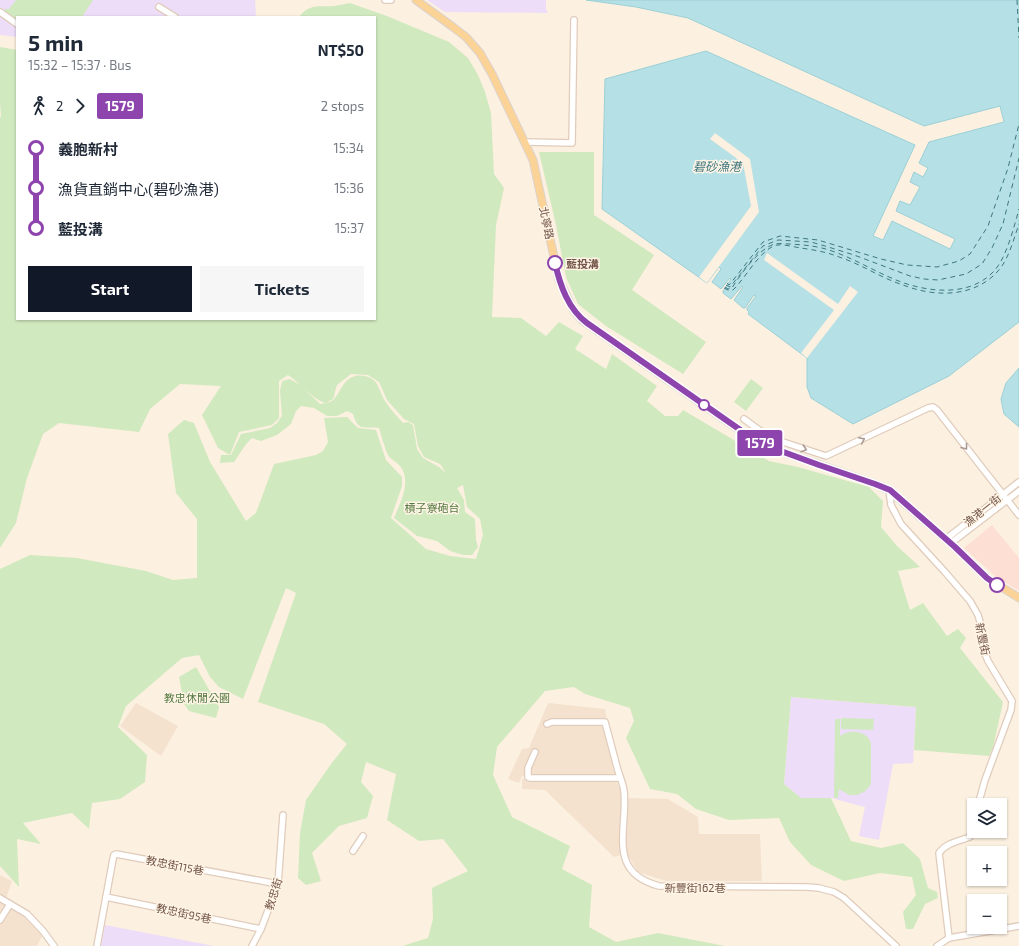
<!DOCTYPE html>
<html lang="en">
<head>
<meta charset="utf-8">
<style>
	body { margin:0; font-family:"Exo 2","Noto Sans TC",sans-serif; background:#f6f6f7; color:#1f2937; height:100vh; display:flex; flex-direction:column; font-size:15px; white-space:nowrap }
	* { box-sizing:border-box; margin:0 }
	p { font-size:13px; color:#747a83 }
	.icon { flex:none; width:22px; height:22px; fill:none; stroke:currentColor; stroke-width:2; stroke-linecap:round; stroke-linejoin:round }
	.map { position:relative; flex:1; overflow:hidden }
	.drawer { position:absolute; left:16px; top:16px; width:360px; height:304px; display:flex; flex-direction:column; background:#fff; border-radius:0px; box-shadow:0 1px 3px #0004 }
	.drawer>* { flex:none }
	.badge { padding:0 8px; border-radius:3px; font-size:14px; line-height:26px }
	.buttons { position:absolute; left:967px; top:798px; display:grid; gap:8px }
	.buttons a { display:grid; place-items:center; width:40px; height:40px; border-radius:0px; background:#fff; box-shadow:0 1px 3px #0004; font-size:20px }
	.map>.badge { position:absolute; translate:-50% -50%; box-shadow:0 0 0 2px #fff }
	.legs { display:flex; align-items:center; gap:6px; height:44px; padding:0 12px; font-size:13px }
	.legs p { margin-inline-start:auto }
	.headline { display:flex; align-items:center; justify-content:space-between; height:68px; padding:0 12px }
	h1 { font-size:22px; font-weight:700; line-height:30px }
	.action { display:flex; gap:8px; margin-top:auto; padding:8px 12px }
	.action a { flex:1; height:46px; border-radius:0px; background:#111827; color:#fff; font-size:16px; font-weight:700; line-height:46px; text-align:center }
	.action a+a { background:#f6f6f7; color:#1f2937 }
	ul { padding:0 12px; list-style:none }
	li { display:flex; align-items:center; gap:14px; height:40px; font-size:15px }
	li i { display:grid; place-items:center; width:6px; height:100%; margin:0 5px; background:currentColor }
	li i::after { content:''; width:10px; height:10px; margin:-5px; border:3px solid; border-radius:50%; background:#fff }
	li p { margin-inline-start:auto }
	li:first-child i { background:linear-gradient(#0000 50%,currentColor 0) }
	li:last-child i { background:linear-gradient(currentColor 50%,#0000 0) }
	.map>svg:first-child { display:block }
</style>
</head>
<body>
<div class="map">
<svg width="1019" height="946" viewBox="0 0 1019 946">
	<rect width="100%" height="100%" fill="#fcf0e0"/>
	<g fill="#f4e2cf">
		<polygon points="136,703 178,726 161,756 120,726"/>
		<polygon points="548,703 605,709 617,776 522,776 519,783 508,779 522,749 529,748"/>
		<polygon points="522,779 616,781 621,792 621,855 614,857 545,790 522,789"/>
		<polygon points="627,798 668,799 698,817 699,834 760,834 762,881 666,881 638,872 626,852"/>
		<polygon points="0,875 12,881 6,898 42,936 37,946 0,946"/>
	</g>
	<polygon fill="#fddfd4" points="992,525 1019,558 1019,591 995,576 964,548"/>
	<g fill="#edddf8">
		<polygon points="0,0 255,0 256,17 17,17 17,37 0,35"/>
		<polygon points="427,0 546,0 546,9 548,13 445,12"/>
		<polygon points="791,697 916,707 913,763 893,764 879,840 859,836 865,807 831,798 801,798 784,784"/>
		<polygon points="105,925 214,946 101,946"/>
	</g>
	<g fill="#d1e9bf" fill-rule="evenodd">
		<polygon points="16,0 93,0 82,17 17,17 17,23 3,14 5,9 9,9"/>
		<path d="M 350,3 L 387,16 L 449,42 L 468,58 L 478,75 L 485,92 L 491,113 L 494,174 L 504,188 L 496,225 L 492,317 L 521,318 L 546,336 L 559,322 L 583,336 L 575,349 L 606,369 L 612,354 L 657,386 L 647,401 L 665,416 L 678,416 L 683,410 L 769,461 L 798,467 L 869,487 L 883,501 L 881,527 L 897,546 L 920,567 L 898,571 L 910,610 L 923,603 L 947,636 L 958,629 L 966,638 L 960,648 L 1003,702 L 993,748 L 989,756 L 914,750 L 916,707 L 791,697 L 784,784 L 801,798 L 831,798 L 851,841 L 881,848 L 903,843 L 920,859 L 928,888 L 937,892 L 938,898 L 925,904 L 913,929 L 906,929 L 903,912 L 916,895 L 912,877 L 880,873 L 844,881 L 811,865 L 790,842 L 779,818 L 729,820 L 696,809 L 677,794 L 650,789 L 626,738 L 634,721 L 630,708 L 585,694 L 574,687 L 545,691 L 497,747 L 493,775 L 512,817 L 570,846 L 562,869 L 592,885 L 589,927 L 616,942 L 658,933 L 725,946 L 402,946 L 428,938 L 433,919 L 432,888 L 468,871 L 443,839 L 419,841 L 387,820 L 396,774 L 366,762 L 361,782 L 373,796 L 367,818 L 339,826 L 312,853 L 321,881 L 306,885 L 298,878 L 300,833 L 306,800 L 331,764 L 347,744 L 324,724 L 258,702 L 296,593 L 286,588 L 243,699 L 219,687 L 210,677 L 199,655 L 182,658 L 126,706 L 118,727 L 147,755 L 145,782 L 120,799 L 92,803 L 89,829 L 72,813 L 23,823 L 41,844 L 17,839 L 19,887 L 0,866 L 0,569 L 30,555 L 77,558 L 146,571 L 173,580 L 197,578 L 197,519 L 176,493 L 168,434 L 184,420 L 194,423 L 210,462 L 246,521 L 256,513 L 274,464 L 316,455 L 323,451 L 328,442 L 324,418 L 347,417 L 358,428 L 376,430 L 386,460 L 402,477 L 402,486 L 391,518 L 426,549 L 450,556 L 476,559 L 483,535 L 480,519 L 467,507 L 463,485 L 457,488 L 464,500 L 465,512 L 475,519 L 476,540 L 478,547 L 472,555 L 463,555 L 450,551 L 437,541 L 417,536 L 394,518 C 400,503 413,480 399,465 C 396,461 391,460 388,455 C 384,447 382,437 379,428 C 363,427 358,431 353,414 L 347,411 L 337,416 L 327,416 L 314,408 L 301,406 L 296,411 L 291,424 L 277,435 L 261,441 L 252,438 C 244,445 240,454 234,462 L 220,463 L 221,455 L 231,455 L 241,434 L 270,428 L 277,423 L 282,416 L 280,391 L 282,381 L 290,379 L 300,385 L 320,404 L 325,403 C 311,398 301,384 288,375 L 279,381 L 279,418 L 272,425 L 239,432 L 230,455 L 218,448 L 202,415 L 221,386 L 180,384 L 150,409 L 139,432 L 59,423 L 43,434 L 27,478 L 16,523 L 0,548 L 0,118 L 1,116 L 0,103 L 0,47 L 17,50 L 17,319 L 375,319 L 375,17 L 299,17 C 309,3 319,7 334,6 C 340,5 345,4 350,3 ZM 351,374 L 368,375 L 379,382 L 387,400 L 404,419 L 414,424 L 418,446 L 424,457 L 440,464 L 446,473 L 439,467 L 423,458 L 417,449 L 413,425 L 408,422 L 403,423 C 397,416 390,409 385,401 C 379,391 379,379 365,376 C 339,371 342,402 326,403 L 333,399 L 337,385 Z"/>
		<polygon points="539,152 594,152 594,215 654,255 632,290 706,342 683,374 606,326 578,304 566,277 556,225"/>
		<polygon points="751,379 763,388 746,411 734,402"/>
		<polygon points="196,667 219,707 216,718 189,711 184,704 179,677"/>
		<polygon points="841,718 874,719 873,730 841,729"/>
		<path d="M 835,719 L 840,719 L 840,736 C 849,729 867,730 871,743 L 871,782 L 870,786 L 864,792 L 857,795 L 849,795 L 839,789 L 838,798 L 834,798 Z"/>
	</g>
	<g fill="#b5e0e5" stroke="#9bd0d7">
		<polygon points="586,0 1019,0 1019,322 949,376 853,424 811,398 807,387 807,358 748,314 749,312 747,310 747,308 756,296 754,295 745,308 743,308 734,300 743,287 742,286 731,299 723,293 723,291 731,279 730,278 721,289 712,282 721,269 719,267 707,283 602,209 605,79 706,51 915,145 873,236 883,240 892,221 950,249 955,239 896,211 900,201 910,205 920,187 910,182 914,172 923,177 928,168 919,163 929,142 1004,122 1000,106 924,126 688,18 636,7"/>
		<polygon points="1019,368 1019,427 1004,414 1001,399 1006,383"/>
	</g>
	<g fill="#fcf0e0">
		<polygon points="715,133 750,159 759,212 707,283 699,277 751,206 743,163 710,139"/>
		<polygon points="767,253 838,304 850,286 858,292 807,358 801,353 834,310 764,260"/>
	</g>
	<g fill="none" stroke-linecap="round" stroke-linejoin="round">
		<g stroke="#3f7780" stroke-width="1" stroke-dasharray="5 4" stroke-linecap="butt">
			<polyline points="1017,0 1019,38"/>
			<polyline points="727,283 729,285 734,279 763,242 780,236 818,240 881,259 907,265 937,267 959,261 970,254 988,226 1008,168 1019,124"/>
			<polyline points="726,285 730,287 763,246 778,240 811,242 825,246 854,255 910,276 924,279 938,280 966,274 982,264 992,248 1003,224 1019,158"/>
			<path d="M 725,287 L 728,289 L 732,288 C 740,275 759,248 775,244 C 780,243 786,244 790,244 C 805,245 818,246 832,251 C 858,260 882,276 907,284 C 939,294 980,295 1000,263 C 1009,247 1014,227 1019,209"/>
			<path d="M 724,288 L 728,290 L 733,290 C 745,279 760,249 777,245 C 784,244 794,247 801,248 C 814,250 827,252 839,257 C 861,264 881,278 903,285 C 936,298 979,298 1002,266 C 1010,254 1014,238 1019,224"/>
		</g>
		<g stroke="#e0ccbc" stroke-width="8">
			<g id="minor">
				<polyline points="385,0 391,0"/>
				<polyline points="159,7 175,17"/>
				<polyline points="0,12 17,24"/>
				<polyline points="526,142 572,143 574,20"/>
				<polyline points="744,419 759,430 777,440 826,456 928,408 933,407 937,410 1019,515"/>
				<polyline points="889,490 891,505 901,524 945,572 970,601 978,615 982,628 984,651 988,661 1012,701 1011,710 985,780 978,805"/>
				<polyline points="946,539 1019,482"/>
				<polyline points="951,543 1019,491"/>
				<path d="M 547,724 L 552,722 L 605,722 C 609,737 613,752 617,767 C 619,775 623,783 624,791 C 628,830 606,872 659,886 L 807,887 L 819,888 L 834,892 L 844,898 L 896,946"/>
				<polyline points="535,752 528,768 528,777 530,778 620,778"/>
				<polyline points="353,851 363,836"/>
				<polyline points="106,897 261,929"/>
				<polyline points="0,898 27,914 43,931 54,946"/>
				<polyline points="0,920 10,904"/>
				<path d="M 949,938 L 939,853 C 946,843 959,841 970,837 L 974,819"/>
				<polyline points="97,946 113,859 114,855 116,854 278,884"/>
				<polyline points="252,946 261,929 278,884 283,815"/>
				<polyline points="937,946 949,938 1019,926"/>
			</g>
		</g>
		<g stroke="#dbd3cf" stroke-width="9">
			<polyline id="major" points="416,0 453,27 466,37 480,53 492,74 533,160 559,280 574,311 582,320 738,429 759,443 769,447 875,484 889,490 955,547 987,578 1019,598"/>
		</g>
		<use href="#minor" stroke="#fff" stroke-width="5.5"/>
		<use href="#major" stroke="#fcd397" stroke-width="7"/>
	</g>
	<defs><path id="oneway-chevron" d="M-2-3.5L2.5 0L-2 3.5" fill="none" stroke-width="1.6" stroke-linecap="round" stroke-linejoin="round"/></defs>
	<g stroke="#ab9a91">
		<use href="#oneway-chevron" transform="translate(862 440) rotate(-26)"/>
		<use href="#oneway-chevron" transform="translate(965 447) rotate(52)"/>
		<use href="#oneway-chevron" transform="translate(804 449) rotate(19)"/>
	</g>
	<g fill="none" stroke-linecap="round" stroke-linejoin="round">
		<g stroke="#fff" stroke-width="9">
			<path id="line-1" d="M 555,263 C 560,285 568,309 587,323 L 759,443 L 819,465 L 875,484 L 890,490 L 955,547 L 987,578 L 997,585"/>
		</g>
		<use href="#line-1" stroke="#8e44ad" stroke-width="6"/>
	</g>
	<g fill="#fff" stroke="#8e44ad" stroke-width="2">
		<circle cx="555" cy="263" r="7"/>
		<circle cx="704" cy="405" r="5"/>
		<circle cx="997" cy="585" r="7"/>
	</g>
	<g text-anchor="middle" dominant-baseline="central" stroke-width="3" stroke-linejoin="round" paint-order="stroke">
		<g font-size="11" fill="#735648" stroke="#fff4e6">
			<text transform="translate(547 223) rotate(78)">北寧路</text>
			<text transform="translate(982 510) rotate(-39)">漁港一街</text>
			<text transform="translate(983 639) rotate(78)">新豐街</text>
			<text transform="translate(175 865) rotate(11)">教忠街115巷</text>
			<text x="695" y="887">新豐街162巷</text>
			<text transform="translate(273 894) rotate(-73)">教忠街</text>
			<text transform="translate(184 913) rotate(12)">教忠街95巷</text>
		</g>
		<g font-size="11" font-weight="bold" fill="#735648" stroke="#fff4e6" text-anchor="start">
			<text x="566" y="263">藍投溝</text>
		</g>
		<g font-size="11" fill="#537940" stroke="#fff4e6">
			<text x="432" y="507">槓子寮砲台</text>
			<text x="197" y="697">教忠休閒公園</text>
		</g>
		<g font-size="12" font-style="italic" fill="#3f7780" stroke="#fff4e6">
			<text x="717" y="166">碧砂漁港</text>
		</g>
	</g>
</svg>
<div class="buttons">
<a><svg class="icon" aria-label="layers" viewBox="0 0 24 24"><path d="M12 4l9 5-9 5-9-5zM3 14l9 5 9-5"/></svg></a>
<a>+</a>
<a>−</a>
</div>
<b class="badge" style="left:760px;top:443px;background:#8e44ad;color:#fff">1579</b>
<section class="drawer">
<div class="headline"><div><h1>5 min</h1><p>15:32 – 15:37 · Bus</p></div><b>NT$50</b></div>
<div class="legs"><svg class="icon" aria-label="walk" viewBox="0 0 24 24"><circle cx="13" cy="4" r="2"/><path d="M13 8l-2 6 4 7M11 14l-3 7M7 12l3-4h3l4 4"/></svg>2<svg class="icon" aria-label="forward" viewBox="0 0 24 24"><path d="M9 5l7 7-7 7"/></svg><b class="badge" style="background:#8e44ad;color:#fff">1579</b><p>2 stops</p></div>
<ul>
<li><i style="color:#8e44ad"></i><b>義胞新村</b><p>15:34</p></li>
<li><i style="color:#8e44ad"></i><span>漁貨直銷中心(碧砂漁港)</span><p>15:36</p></li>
<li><i style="color:#8e44ad"></i><b>藍投溝</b><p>15:37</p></li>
</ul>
<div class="action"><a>Start</a><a>Tickets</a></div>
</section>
</div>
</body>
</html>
